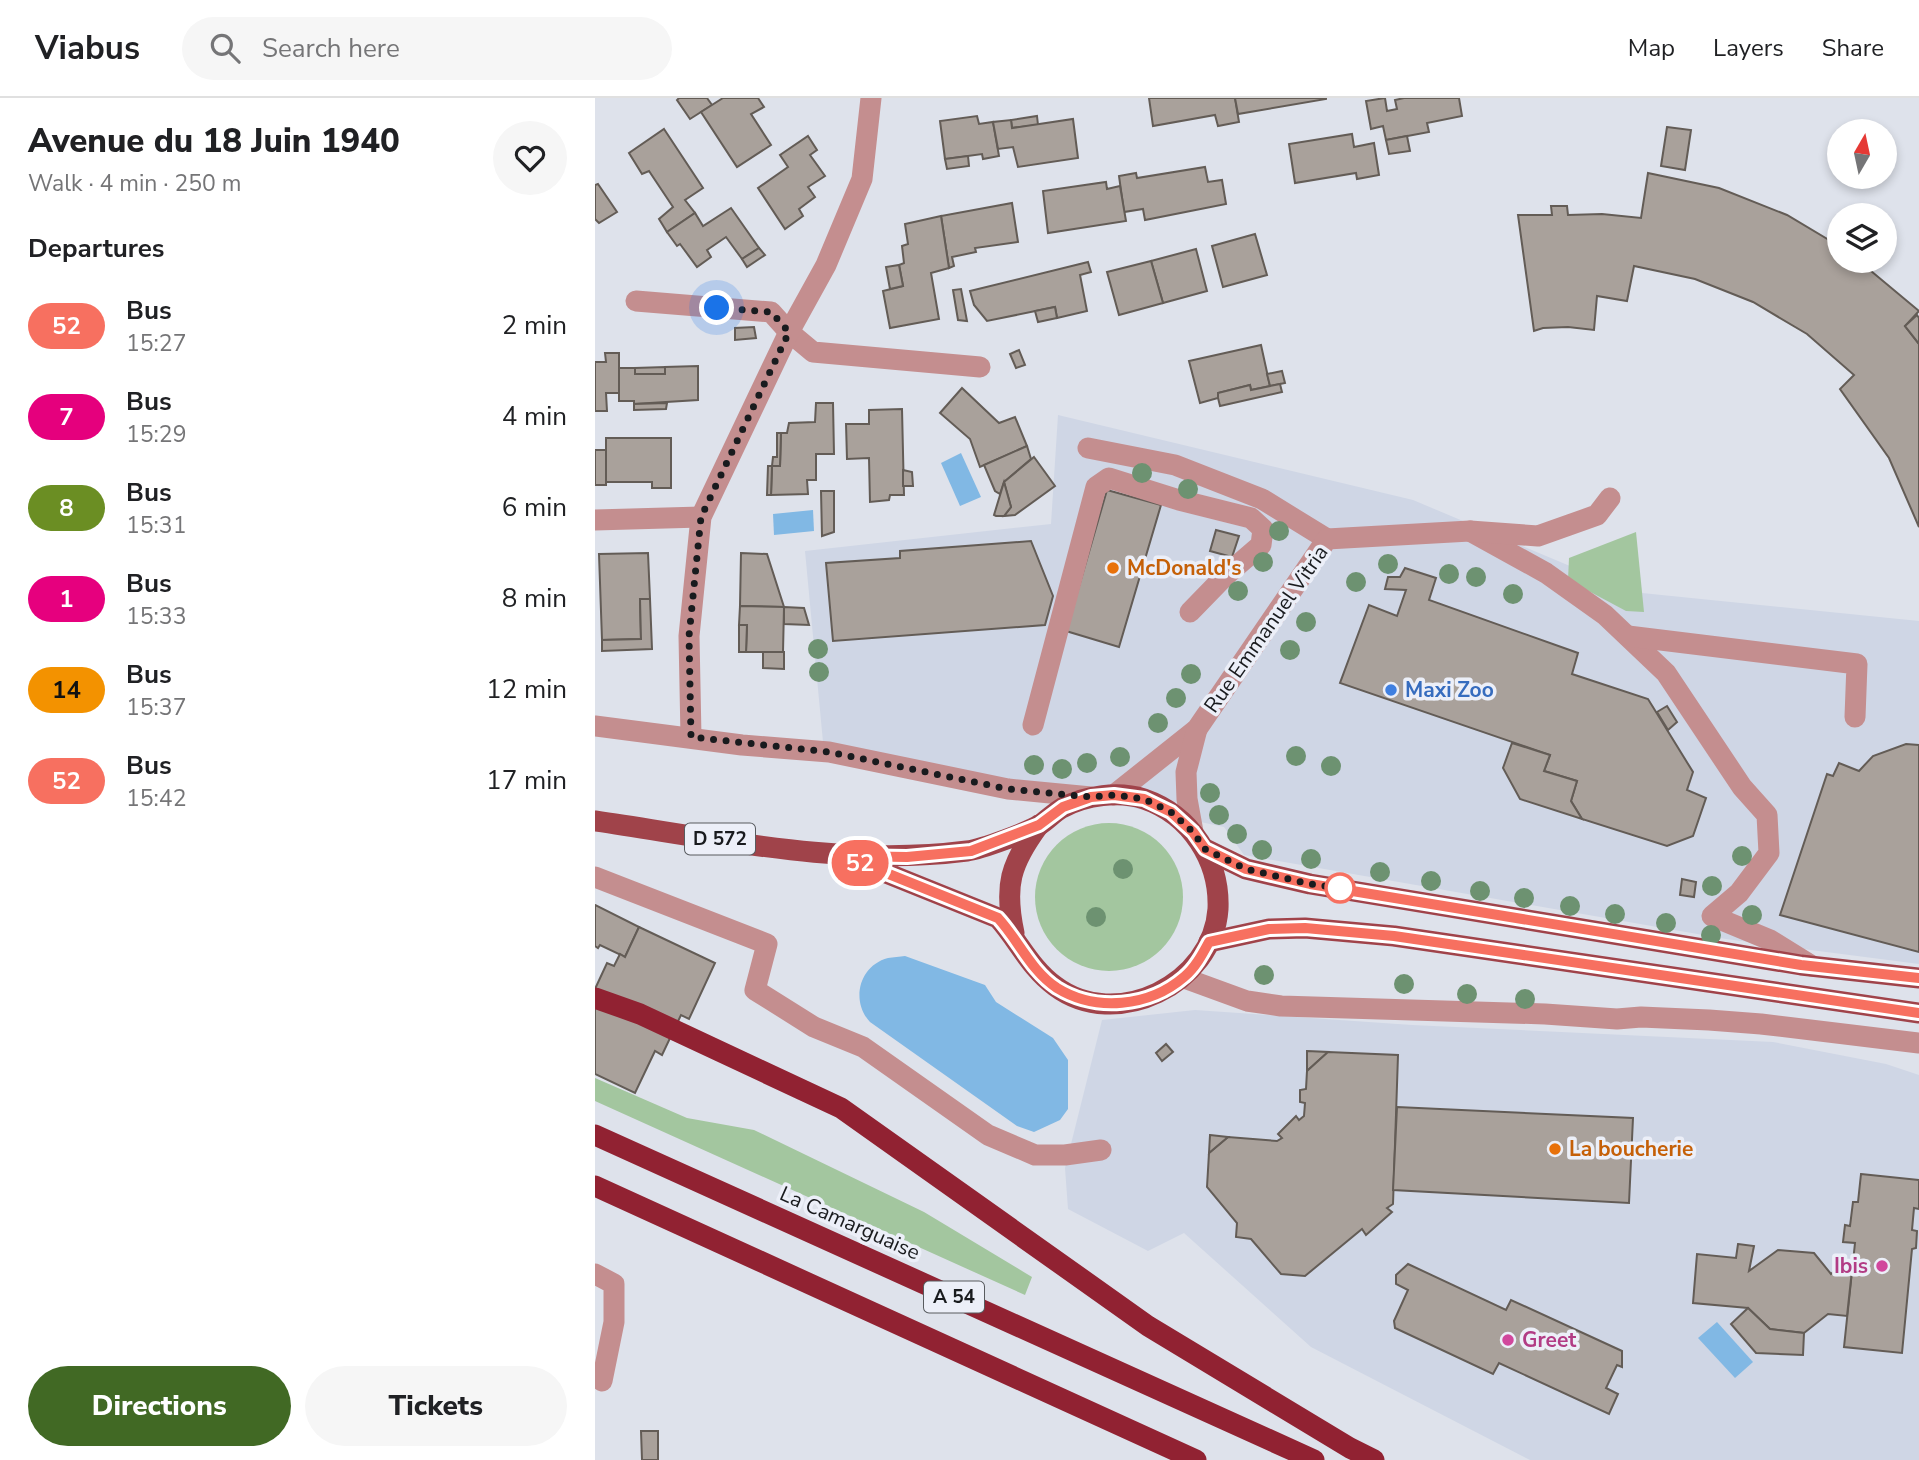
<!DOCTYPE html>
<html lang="en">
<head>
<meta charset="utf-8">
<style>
	body { margin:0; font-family:"Nunito Sans",sans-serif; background:#f6f6f6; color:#202124; height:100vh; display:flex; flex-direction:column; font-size:26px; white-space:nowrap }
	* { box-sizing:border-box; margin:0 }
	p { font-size:23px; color:#757577 }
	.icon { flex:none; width:38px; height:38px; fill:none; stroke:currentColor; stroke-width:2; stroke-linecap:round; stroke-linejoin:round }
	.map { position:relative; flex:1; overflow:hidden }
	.panel { display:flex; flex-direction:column; background:#fff; width:595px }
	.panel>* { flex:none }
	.badge { padding:0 14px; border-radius:23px; font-size:24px; line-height:46px }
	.needle { width:46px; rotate:9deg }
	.fabs { position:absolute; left:1232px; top:21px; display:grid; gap:14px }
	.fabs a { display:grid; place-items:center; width:70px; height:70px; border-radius:50%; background:#fff; box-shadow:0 4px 10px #0003; font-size:35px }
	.you { position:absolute; width:35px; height:35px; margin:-18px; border:5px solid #fff; border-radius:50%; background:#1a73e8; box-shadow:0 0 0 10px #1a73e833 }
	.map>.badge { position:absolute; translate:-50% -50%; box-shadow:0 0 0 4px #fff }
	h2 { padding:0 28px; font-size:26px; line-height:63px }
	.round { display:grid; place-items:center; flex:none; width:74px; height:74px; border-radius:37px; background:#f6f6f6 }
	.head { display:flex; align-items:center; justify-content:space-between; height:119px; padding:0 28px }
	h1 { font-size:33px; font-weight:800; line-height:52px }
	.primary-button { display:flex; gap:14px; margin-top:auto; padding:14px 28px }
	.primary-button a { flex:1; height:80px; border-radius:42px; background:#416924; color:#fff; font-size:28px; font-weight:800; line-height:80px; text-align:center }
	.primary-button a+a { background:#f6f6f6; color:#202124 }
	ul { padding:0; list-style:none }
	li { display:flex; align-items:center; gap:21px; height:91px; padding:0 28px }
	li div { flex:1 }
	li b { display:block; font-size:26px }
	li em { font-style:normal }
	li .badge { min-width:77px; font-weight:700; text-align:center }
	header { display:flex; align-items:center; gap:42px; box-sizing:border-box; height:98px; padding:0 35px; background:#fff; border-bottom:2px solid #e0e0e0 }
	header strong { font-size:33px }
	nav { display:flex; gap:38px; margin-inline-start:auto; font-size:24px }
	.search { width:490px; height:63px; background:#f6f6f6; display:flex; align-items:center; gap:18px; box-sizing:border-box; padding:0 24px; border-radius:38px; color:#757577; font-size:26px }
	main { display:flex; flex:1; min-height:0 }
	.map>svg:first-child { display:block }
</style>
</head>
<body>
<header>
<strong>Viabus</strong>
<div class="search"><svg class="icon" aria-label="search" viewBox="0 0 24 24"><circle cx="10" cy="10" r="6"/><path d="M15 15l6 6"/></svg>Search here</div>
<nav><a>Map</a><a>Layers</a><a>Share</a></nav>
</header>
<main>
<section class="panel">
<div class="head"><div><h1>Avenue du 18 Juin 1940</h1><p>Walk · 4 min · 250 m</p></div><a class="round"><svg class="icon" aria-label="heart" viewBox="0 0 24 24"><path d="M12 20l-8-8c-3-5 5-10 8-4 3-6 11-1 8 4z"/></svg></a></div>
<h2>Departures</h2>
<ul>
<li><span class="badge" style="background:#f77060;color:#fff">52</span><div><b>Bus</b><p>15:27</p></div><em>2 min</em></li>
<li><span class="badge" style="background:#e5007d;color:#fff">7</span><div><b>Bus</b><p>15:29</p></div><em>4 min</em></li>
<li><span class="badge" style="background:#6b8e23;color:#fff">8</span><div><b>Bus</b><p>15:31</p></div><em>6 min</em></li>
<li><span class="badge" style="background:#e6007e;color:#fff">1</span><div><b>Bus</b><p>15:33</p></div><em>8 min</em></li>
<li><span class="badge" style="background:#f39200;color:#111">14</span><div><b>Bus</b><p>15:37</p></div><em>12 min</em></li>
<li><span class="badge" style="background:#f77060;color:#fff">52</span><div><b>Bus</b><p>15:42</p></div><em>17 min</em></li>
</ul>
<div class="primary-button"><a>Directions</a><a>Tickets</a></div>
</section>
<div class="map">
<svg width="1324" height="1362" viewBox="0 0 1324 1362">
	<rect width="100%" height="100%" fill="#dee2eb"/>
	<g fill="#cfd6e5">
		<polygon points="463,317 818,402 1037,494 1324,523 1324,866 1131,841 649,757 629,729 228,644 210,453 456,426"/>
		<polygon points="600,912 817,927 1178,944 1291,966 1324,977 1324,1362 935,1362 716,1249 589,1135 553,1153 473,1111 470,1070 507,922"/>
	</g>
	<g fill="#a3c69f">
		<polygon points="1041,434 1049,514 1031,513 973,482 974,460"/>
		<circle cx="514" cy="799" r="74"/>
		<polygon points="0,980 92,1020 159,1032 329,1114 437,1179 430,1197 0,1003"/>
	</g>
	<g fill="#81b8e4">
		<polygon points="366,355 386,399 365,408 346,365"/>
		<polygon points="218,412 219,433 179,437 178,416"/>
		<path d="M 310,858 L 390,887 L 401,904 L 458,940 L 473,962 L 473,1011 L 465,1022 L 439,1034 L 422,1028 L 275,924 C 256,904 263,868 293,860 C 298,859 305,859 310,858 Z"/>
		<polygon points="1122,1224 1158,1264 1140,1280 1103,1240"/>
	</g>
	<g fill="#a9a19b" stroke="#635c56" stroke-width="2">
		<polygon points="84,0 112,0 117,7 95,21 82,2"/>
		<polygon points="128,0 163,0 169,9 156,16 176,47 142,69 106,14"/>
		<polygon points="554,0 640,0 644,24 623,28 620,17 558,28"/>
		<polygon points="640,0 731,0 731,1 643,16"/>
		<polygon points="790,0 792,13 802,11 800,2 809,0 864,0 867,18 832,25 834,34 791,42 788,28 776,31 771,3"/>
		<polygon points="382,18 384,26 398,24 404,58 388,61 387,56 350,61 345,23"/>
		<polygon points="442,18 443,27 417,30 416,22"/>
		<polygon points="478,21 483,60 423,69 418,49 403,51 398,24 416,22 417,30"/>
		<polygon points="1072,29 1096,32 1090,72 1066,68"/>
		<polygon points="69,31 108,90 90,102 100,115 72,134 64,121 78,109 54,73 47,76 34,55"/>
		<polygon points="757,36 759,49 779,45 784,77 762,81 761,75 700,85 694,46"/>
		<polygon points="213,38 222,52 215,57 230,78 213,89 220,99 204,111 208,118 190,131 163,90 193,69 185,57"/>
		<polygon points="812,38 815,53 794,56 791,42"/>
		<polygon points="373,58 374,68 352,71 350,61"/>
		<polygon points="610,69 613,84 627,82 631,106 550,122 548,111 529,114 524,78 541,75 542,80"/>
		<polygon points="1053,75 1124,90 1192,117 1244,148 1244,163 1264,163 1324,213 1310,228 1324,246 1324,429 1294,360 1245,291 1259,277 1212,236 1158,204 1100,181 1039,168 1032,203 1002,198 999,232 973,229 948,230 939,233 923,117 957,117 956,108 972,108 973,117 1007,116 1046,120"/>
		<polygon points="511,84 512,91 525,88 531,123 453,135 448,93"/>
		<polygon points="3,86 22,114 4,125 0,121 0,87"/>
		<polygon points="417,105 423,144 380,150 381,154 357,159 359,168 354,170 346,118"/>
		<polygon points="136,110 164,150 147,161 131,139 112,152 116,159 102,169 85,146 82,148 72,134 100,115 108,128"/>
		<polygon points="346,118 354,170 336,175 344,221 295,230 288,193 308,188 304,167 309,165 307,148 313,146 310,126"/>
		<polygon points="660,136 672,177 628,189 617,148"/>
		<polygon points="164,150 170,157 152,169 147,161"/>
		<polygon points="601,151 612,193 568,205 556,163"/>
		<polygon points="556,163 568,205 524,217 512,174"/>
		<polygon points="493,164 496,174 485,177 492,213 462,220 460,209 392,223 379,207 375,193"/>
		<polygon points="304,167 308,188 295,191 291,169"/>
		<polygon points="366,191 372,223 363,222 358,192"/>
		<polygon points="460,209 462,220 443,224 440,213"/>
		<polygon points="1322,217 1324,220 1324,246 1310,228"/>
		<polygon points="159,229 161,240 140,242 140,230"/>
		<polygon points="666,247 675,288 656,292 655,287 623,295 623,300 605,305 594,263"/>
		<polygon points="424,252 430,267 421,270 415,256"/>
		<polygon points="10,255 24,255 24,295 11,295 12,313 0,313 0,264 11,264"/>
		<polygon points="103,268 103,302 39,306 39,303 24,303 24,270 40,270 40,276 70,276 70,269"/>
		<polygon points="70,269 70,276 40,276 40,270"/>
		<polygon points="687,273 690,285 675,288 672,276"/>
		<polygon points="685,286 687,294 625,308 623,300 623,295 655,287 656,292"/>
		<polygon points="367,290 404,325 420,319 432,348 385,369 375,341 345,315"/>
		<polygon points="72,305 71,311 39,312 39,306"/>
		<polygon points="221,305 238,305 239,356 221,356 221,382 212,382 213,396 176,397 177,368 185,368 186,335 192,335 194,325 220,324"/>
		<polygon points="307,311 309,397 295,397 294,402 275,404 274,360 252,361 251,326 274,326 274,312"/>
		<polygon points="182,335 186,335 185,368 177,368 178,359 182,359"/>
		<polygon points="11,340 76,340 76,390 57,390 57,384 11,384"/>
		<polygon points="432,348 436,361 409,384 405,396 400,393 389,367"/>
		<rect x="0" y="352" width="11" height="35"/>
		<polygon points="439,359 460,388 420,417 409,418 416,409 409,384"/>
		<polygon points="173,368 177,368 176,397 172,397"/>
		<polygon points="308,372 317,374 318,388 308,388"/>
		<polygon points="409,384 416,409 409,418 401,418 399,417"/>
		<polygon points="512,392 566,407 524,549 471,533"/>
		<polygon points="226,393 239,393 239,434 227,438"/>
		<polygon points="621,432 644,438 637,459 615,453"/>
		<polygon points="436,443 458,498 450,527 238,543 231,465 305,460 305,453"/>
		<polygon points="53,455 55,501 45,501 46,541 7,542 4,456"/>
		<polygon points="146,455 172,456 189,509 145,508"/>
		<polygon points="810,470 841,480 834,502 983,555 977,576 1053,601 1098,674 1092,692 1111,700 1098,738 1072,748 987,721 976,703 982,683 949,673 955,657 745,585 774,507 802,518 811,492 790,491 793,479 805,479"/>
		<polygon points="45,501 55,501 57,551 7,553 7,542 46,541"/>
		<polygon points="145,508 189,509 188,554 151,554 152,527 144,527"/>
		<polygon points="189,509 209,510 214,527 189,526"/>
		<polygon points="144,527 152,527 151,554 144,554"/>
		<polygon points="168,554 189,554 189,571 168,570"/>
		<polygon points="1072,608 1082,624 1073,632 1062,614"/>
		<polygon points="917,645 955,657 949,673 982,683 976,703 987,721 925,701 908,670"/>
		<polygon points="1311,646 1324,647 1324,854 1185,817 1232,676 1238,678 1244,665 1264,673 1278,658"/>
		<polygon points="1087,781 1101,784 1099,799 1085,797"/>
		<polygon points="0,807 44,829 30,859 5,847 3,850 0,848"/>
		<polygon points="44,829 120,865 94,921 86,917 67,957 60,953 40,995 0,976 0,891 12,865 19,868 25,856 30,859"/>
		<polygon points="571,946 578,954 567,963 561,955"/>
		<polygon points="712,953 733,954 712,973"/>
		<polygon points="733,954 803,957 798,1106 792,1110 797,1114 771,1137 767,1131 710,1178 686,1176 656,1141 641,1139 642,1125 612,1089 614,1055 633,1039 682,1043 687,1040 683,1036 701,1018 704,1022 709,1018 710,1005 705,1004 705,992 711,991 712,973"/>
		<polygon points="802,1009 1038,1020 1034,1105 798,1092"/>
		<polygon points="615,1037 633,1039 614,1055"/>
		<polygon points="1266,1076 1324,1082 1324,1111 1319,1110 1317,1132 1322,1133 1321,1150 1317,1151 1307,1255 1249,1249 1260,1145 1248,1144 1250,1127 1255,1128 1258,1104 1263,1104"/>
		<polygon points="1143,1146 1159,1148 1154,1173 1183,1152 1219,1155 1236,1176 1243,1170 1257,1172 1252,1218 1233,1216 1209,1235 1175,1231 1153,1210 1098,1205 1102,1156 1141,1160"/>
		<polygon points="813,1166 911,1212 916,1202 1027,1253 1027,1269 1022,1267 1011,1290 1023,1296 1014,1316 904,1265 898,1276 800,1230 799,1223 813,1192 801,1186 801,1177"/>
		<polygon points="1153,1210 1175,1231 1209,1235 1208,1257 1161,1255 1136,1226"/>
		<polygon points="46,1333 63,1333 63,1362 47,1362"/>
	</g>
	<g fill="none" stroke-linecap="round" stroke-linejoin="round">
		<g stroke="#c48e8f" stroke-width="21">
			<polyline points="41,203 176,214 194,234 218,254 385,269"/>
			<polyline points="493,350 580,367 667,401 732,441"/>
			<polyline points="0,422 106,419"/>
			<polyline points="875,433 951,475 1010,517 1071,575 1147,689 1172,717 1174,755 1144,795 1117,818 1175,842 1217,868"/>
			<polyline points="1033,538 1262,566 1260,619"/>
			<polyline points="438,627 501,389 514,380 584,402 656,420 668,431 666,447 630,478 595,514"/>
			<polyline points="0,628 147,647 234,654 413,691 496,699"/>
			<polyline points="96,639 94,538 106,419 194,234 231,167 267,81 276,0"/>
			<polyline points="519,697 602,631 732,441 875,433 943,438 1002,417 1015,400"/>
			<polyline points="598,734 592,701 591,674 602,631"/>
			<polyline points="0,779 172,846 160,892 219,929 268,949 393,1037 440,1057 470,1057 506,1052"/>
			<polyline points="589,880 652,903 686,908 950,916 1022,921 1046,919 1114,922 1166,926 1324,945"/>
			<polyline points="0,1176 19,1186 19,1224 7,1283"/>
		</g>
		<g stroke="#a0434a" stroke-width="21">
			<path d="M 0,723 C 123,741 248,769 372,753 C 387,751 433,734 446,726 C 453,721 460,714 467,710 C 491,697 524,693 549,701 C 596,717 625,763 623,811 C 618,886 521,934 460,888 C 435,870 423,842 403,820 L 249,758"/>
			<polyline points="610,751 651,771 715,786 1206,867 1324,880"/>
			<path d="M 419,835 C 409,788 415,766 444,727"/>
			<polyline points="614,844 674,831 710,830 799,838 1324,915"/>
		</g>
		<g stroke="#912232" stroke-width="21">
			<polyline points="0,900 45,916 246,1010 553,1228 755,1350 779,1362"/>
			<polyline points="0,1037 719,1362"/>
			<polyline points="0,1088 601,1362"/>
		</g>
	</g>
	<g fill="#6d9271">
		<circle cx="547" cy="375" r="10"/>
		<circle cx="593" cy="391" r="10"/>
		<circle cx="684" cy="433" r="10"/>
		<circle cx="668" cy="464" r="10"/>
		<circle cx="793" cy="466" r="10"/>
		<circle cx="854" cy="476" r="10"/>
		<circle cx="881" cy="479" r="10"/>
		<circle cx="761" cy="484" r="10"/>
		<circle cx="643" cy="493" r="10"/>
		<circle cx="918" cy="496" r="10"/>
		<circle cx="711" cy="524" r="10"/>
		<circle cx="223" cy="551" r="10"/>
		<circle cx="695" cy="552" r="10"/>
		<circle cx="224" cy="574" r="10"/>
		<circle cx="596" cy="576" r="10"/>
		<circle cx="581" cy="600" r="10"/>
		<circle cx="563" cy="625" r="10"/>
		<circle cx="701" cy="658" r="10"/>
		<circle cx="525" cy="659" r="10"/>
		<circle cx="492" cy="665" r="10"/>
		<circle cx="439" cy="667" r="10"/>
		<circle cx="736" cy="668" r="10"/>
		<circle cx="467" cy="671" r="10"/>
		<circle cx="615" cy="695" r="10"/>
		<circle cx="624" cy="717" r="10"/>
		<circle cx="642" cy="736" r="10"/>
		<circle cx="667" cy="752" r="10"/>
		<circle cx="1147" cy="758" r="10"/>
		<circle cx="716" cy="761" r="10"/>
		<circle cx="528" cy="771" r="10"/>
		<circle cx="785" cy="774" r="10"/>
		<circle cx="836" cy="783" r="10"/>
		<circle cx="1117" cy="788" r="10"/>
		<circle cx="885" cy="793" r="10"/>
		<circle cx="929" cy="800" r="10"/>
		<circle cx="975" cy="808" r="10"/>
		<circle cx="1020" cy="816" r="10"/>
		<circle cx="1157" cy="817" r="10"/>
		<circle cx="501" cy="819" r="10"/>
		<circle cx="1071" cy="825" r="10"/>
		<circle cx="1116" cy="837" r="10"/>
		<circle cx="669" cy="877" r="10"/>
		<circle cx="809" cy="886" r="10"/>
		<circle cx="872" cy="896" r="10"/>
		<circle cx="930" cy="901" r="10"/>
	</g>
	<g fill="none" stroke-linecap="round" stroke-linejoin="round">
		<g stroke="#fff" stroke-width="16">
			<path id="line" d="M 1324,880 L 1206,867 L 715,786 L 651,771 L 610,751 L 598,734 L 576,714 L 549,701 L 519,697 L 496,699 L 468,709 L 444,727 L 376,753 L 312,759 L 249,758 L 403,820 C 424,843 436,873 462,890 C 501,914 554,909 589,879 C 600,870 607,857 614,844 L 674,831 L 710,830 L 799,838 L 1324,915"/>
		</g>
		<use href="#line" stroke="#f77060" stroke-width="10"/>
		<polyline stroke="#191b1e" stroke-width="7" stroke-dasharray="0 12.6" points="122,210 176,214 194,234 106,419 94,538 96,639 234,654 413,691 496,699 519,697 549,701 576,714 598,734 610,751 651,771 715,786 745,790"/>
	</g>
	<g fill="#e8710a" stroke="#eceff8" stroke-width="2.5">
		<circle cx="518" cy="470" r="7"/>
		<circle cx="960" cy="1051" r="7"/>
	</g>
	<circle fill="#3f7fe0" stroke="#eceff8" stroke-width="2.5" cx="796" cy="592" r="7"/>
	<circle fill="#fff" stroke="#f77060" stroke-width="3.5" cx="745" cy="790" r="14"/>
	<g fill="#d1479c" stroke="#eceff8" stroke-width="2.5">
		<circle cx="1287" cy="1168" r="7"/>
		<circle cx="913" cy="1242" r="7"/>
	</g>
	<g text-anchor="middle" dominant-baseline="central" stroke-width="7" stroke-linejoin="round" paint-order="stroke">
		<g fill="#eceff8" stroke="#585b5f" stroke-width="2">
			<rect x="90" y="725.5" width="70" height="31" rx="5"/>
			<rect x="329" y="1183.5" width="60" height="31" rx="5"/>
		</g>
		<g font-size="19" font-weight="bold" fill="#191b1e">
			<text x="125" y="741">D 572</text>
			<text x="359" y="1199">A 54</text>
		</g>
		<g font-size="21" font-weight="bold" fill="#c56008" stroke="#eceff8" text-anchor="start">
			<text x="532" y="470">McDonald's</text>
			<text x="974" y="1051">La boucherie</text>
		</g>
		<g font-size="21" fill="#191b1e" stroke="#eceff8">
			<text transform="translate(671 531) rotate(-55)">Rue Emmanuel Vitria</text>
			<text transform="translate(255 1125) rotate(24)">La Camarguaise</text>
		</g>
		<g font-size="21" font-weight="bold" fill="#366cbe" stroke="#eceff8" text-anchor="start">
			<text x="810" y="592">Maxi Zoo</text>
		</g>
		<g font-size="21" font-weight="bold" fill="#b23c85" stroke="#eceff8" text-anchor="end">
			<text x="1273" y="1168">Ibis</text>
			<text x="927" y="1242" text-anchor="start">Greet</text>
		</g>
	</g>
</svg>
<div class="fabs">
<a><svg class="needle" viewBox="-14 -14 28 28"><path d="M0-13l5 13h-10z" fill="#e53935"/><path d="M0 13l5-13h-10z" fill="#757577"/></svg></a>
<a><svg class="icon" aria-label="layers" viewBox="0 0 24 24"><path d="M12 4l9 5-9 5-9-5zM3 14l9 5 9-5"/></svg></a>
</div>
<div class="you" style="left:122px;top:210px"></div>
<b class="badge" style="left:265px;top:765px;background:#f77060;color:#fff">52</b>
</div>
</main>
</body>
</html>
